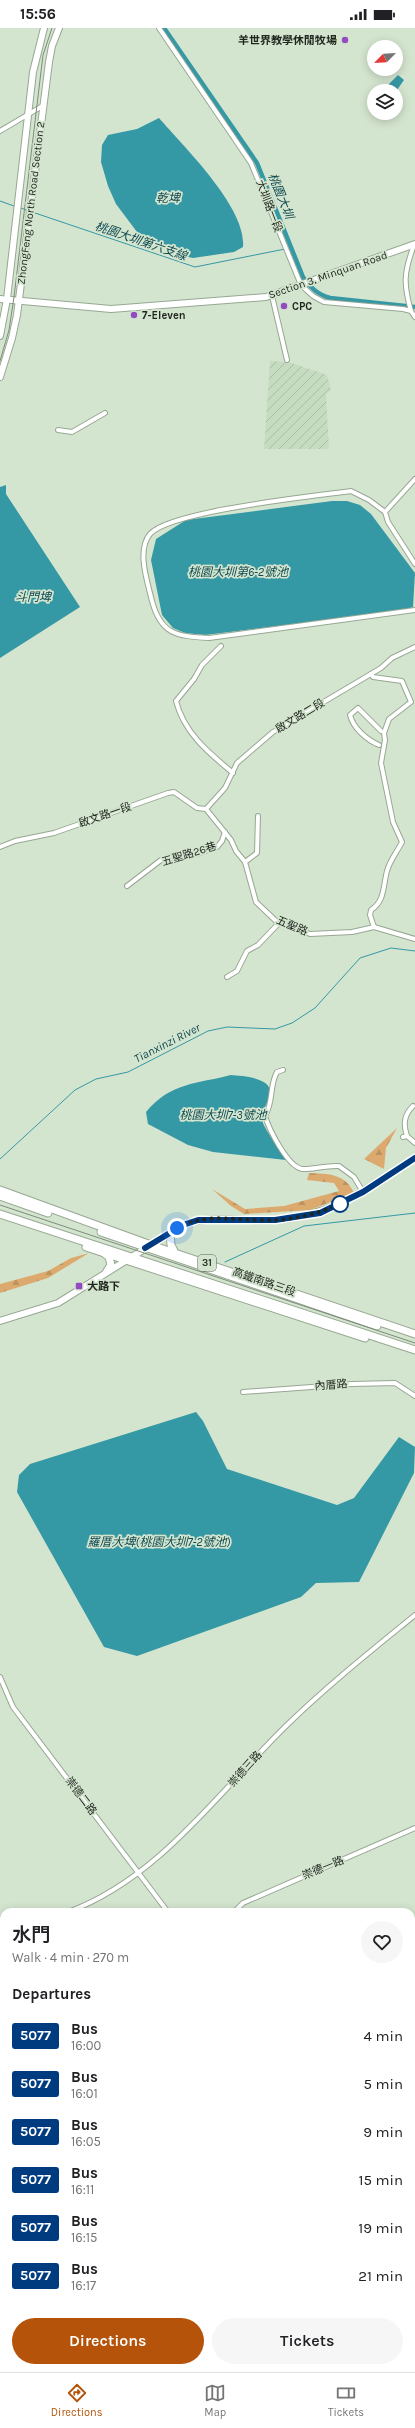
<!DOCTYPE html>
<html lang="en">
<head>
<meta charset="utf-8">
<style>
	body { margin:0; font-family:Karla,"Noto Sans TC",sans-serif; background:#f6f6f6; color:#202124; height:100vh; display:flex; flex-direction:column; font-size:15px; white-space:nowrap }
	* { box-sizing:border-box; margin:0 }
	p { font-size:13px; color:#757577 }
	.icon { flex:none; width:22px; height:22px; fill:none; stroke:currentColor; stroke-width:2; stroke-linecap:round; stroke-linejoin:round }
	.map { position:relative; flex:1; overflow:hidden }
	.drawer { position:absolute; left:0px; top:1880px; width:415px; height:464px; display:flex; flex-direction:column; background:#fff; border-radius:12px 12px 0 0; box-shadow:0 2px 10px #0003 }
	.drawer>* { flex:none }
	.badge { padding:0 8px; border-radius:3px; font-size:14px; line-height:26px }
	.needle { width:26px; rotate:246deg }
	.controls { position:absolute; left:367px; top:12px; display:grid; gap:8px }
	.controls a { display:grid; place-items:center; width:36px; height:36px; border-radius:50%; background:#fff; box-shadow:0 2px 10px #0003; font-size:20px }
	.you { position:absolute; width:20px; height:20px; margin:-10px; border:3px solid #fff; border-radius:50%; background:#1a73e8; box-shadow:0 0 0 6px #1a73e833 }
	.map>.badge { position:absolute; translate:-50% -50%; box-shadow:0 0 0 2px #fff }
	h2 { padding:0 12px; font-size:15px; line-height:36px }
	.round { display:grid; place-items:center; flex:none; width:42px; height:42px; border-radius:21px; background:#f6f6f6 }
	.head { display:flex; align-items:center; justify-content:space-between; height:68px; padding:0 12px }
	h1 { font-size:19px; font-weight:600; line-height:30px }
	.primary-button { display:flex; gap:8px; margin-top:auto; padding:8px 12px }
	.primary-button a { flex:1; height:46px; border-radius:24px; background:#b45309; color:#fff; font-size:16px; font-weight:600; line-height:46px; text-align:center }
	.primary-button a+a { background:#f6f6f6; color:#202124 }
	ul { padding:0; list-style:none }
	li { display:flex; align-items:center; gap:12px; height:48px; padding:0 12px }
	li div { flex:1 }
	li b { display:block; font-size:15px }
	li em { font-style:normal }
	li .badge { min-width:44px; font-weight:700; text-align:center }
	.status { display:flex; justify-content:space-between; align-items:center; height:28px; padding:0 20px; background:#fff; direction:ltr }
	.status svg { height:11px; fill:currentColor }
	.dock { display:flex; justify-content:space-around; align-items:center; height:56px; border-top:1px solid #e0e0e0; background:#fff; font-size:11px; color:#757577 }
	.dock a { display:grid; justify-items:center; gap:2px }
	.dock .active { color:#b45309 }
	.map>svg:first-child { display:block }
</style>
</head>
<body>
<div class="status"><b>15:56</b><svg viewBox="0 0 49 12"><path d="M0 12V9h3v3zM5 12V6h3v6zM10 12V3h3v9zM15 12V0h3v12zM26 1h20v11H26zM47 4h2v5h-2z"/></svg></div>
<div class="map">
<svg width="415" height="2344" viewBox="0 0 415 2344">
	<defs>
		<pattern id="industrial-furrows" width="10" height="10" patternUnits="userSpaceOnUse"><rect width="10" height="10" fill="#c6dcc0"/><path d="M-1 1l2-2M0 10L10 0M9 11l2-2" fill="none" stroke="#aabda5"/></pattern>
		<pattern id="forest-firs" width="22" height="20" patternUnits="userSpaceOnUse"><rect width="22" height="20" fill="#dcaa6e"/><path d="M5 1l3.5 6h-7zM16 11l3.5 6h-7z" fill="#bc925f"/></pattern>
	</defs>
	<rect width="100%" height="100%" fill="#d4e5cf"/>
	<polygon fill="#c6dcc0" points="415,2012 415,2056 411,2058 411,2014"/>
	<polygon fill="url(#industrial-furrows)" points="270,333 289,334 327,347 331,362 326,366 329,421 264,421"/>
	<g fill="url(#forest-firs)">
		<polygon points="397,1100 386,1120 384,1141 364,1131"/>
		<path d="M 309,1145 C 328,1146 345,1145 354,1165 L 310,1182 L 244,1186 L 231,1178 L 212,1161 L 245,1181 L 284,1178 L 339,1163 L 334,1155 L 307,1152 Z"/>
		<polygon points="89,1225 48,1250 0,1265 0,1256 48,1243 71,1230"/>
	</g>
	<g fill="#3598a5">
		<polygon points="398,47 404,52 397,62 388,62 387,58"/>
		<path d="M 159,90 C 184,119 247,180 243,219 L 234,224 L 193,230 L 179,227 L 140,208 L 116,176 L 108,158 L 101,134 L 102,117 L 108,107 L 137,101 Z"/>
		<polygon points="6,457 6,466 80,579 0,630 0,459"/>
		<polygon points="332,473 347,473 360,477 371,486 415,545 413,579 405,582 205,607 185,605 173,600 162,587 151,532 156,511 186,492"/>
		<path d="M 231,1047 C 244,1048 278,1050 269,1071 C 266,1077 261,1085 262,1092 C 264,1101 281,1123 286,1132 L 213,1124 L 188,1117 L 148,1096 L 146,1084 C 171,1054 197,1056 231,1047 Z"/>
		<polygon points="196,1384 203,1393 227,1441 337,1477 354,1470 399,1409 415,1419 414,1445 359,1554 316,1555 301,1569 137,1628 104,1619 17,1464 19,1447 30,1436"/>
		<polygon points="173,2340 267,2340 261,2344 193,2344"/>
	</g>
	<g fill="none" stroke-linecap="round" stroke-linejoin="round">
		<g stroke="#3598a5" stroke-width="1">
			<polyline points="0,173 14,178"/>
			<polyline points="21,180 26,182"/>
			<polyline points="35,185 195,239 285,221"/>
			<polyline points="0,1131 75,1062 96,1051 128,1044 208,1003 227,999 275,1001 292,995 315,980 360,930 391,920 415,923"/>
			<polyline points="225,1234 304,1198 415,1185"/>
			<polyline points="0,2086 4,2084"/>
		</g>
		<path stroke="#3598a5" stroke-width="4.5" d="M 164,0 L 257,135 L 303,249 C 311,260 317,266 330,270 L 415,279"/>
		<polyline stroke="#3598a5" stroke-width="7" points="411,2338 415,2333"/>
		<g stroke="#97a793" stroke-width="6">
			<g id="street">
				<polyline points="159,0 251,135 301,257 313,268 324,274 403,281 411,283 415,289"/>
				<polyline points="0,103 44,77"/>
				<polyline points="272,268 287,332"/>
				<path d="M 411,283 C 403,255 404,244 414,217"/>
				<polyline points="58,402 72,404 105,385"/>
				<polyline points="415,451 385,484 388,494 415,536"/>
				<path d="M 385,484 L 369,472 L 351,463 C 315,468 170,483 150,506 C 136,523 148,555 152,573 C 161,607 177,608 209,610 L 415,582"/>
				<path d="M 221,618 L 202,637 L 194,651 L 176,673 C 184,705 209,725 233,745"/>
				<path d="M 371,646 L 373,649 L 402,653 L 411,674 L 389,691 L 384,705 L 385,712 L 381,735 L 393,794 L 402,814 C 397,824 390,832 387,843 C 383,858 385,873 371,882 L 370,887 L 374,899"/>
				<path d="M 379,717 C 367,712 353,700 350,687 L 358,680 L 381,703"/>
				<polyline points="206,781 231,812 236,823 245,834 256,874 276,893 310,906 352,904 374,899 415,911"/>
				<polyline points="206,781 225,760 237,735 273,704 381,640 392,630 415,619"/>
				<polyline points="0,819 15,813 54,805 168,765 174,764 197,780 206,781"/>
				<polyline points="245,834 257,825 258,788"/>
				<polyline points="127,858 161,832 197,826 217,819 222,813 225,804"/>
				<polyline points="227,949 237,943 247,923 258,917 279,895"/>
				<path d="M 283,1042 L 277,1044 C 269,1058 274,1073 265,1088 C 269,1101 287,1138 302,1141 C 310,1142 327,1137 339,1138 L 354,1149 L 363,1164"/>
				<path d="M 407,1108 C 403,1096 404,1087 413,1078"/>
				<polyline points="403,1109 407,1108 415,1115"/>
				<polyline points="243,1364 352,1356 395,1355 415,1368"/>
				<polyline points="0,1649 13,1679 168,1884"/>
				<path d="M 68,1884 C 160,1850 219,1763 287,1697 C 327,1658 371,1623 415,1587"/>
				<polyline points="234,1884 243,1875 415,1800"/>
				<polyline points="0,1907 4,1905"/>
				<polyline points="411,2009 415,2007"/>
				<polyline points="0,2164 4,2184"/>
				<polyline points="0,2195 4,2195"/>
				<polyline points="0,2218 4,2208"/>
				<polyline points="0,2322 3,2286"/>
				<polyline points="411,2323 415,2319"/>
				<polyline points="149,2340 151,2344"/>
				<polyline points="410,2340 413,2344"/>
				<polyline points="90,2344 97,2340"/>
				<polyline points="362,2344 384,2340"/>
				<polyline points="401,2344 401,2340"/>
			</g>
		</g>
		<g stroke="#97a793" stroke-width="8">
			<g id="secondary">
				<polyline points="0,271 111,281 266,269 415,216"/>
				<polyline points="0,308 7,271 33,44 44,0"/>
				<polyline points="0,349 12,310 17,287 49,34 52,18 59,0"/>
				<path d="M 0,1293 L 58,1275 L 183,1197 C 213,1186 243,1194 274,1192 C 331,1189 369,1160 415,1130"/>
				<polyline points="411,2079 415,2078"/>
				<polyline points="0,2153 4,2153"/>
			</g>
		</g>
		<g stroke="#97a793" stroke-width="9">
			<g id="primary">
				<polyline points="0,1162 151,1217 415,1306"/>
				<polyline points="0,1168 48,1185"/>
				<polyline points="0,1186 415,1322"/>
				<polyline points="101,1204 377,1298"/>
				<polyline points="170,1205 171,1217 174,1223"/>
				<polyline points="86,1219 365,1310"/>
				<polyline points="104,1225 109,1229 111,1237 107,1243"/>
			</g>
		</g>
		<use href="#street" stroke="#fff" stroke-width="4"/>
		<use href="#secondary" stroke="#fff" stroke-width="6"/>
		<use href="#primary" stroke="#fff" stroke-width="7"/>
		<g stroke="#7f8b7c" stroke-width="1">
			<polyline points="0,333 9,302 14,269 43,27 52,0"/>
			<polyline points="0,1177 415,1315"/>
		</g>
	</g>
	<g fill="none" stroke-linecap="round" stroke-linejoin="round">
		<g stroke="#fff" stroke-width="9">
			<polyline id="line" points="145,1220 183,1197 198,1192 275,1192 320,1185 363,1164 415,1130"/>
		</g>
		<use href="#line" stroke="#003b80" stroke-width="6"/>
		<path stroke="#1f251e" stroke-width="4" stroke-dasharray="0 7.2" d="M 177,1200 C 208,1183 242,1194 275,1192 C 297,1191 319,1185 340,1176"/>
	</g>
	<g fill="#934cc0" stroke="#d4e5cf" stroke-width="1.5">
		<circle cx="345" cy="12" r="4"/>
		<circle cx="284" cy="278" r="4"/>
		<circle cx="134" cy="287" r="4"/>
		<rect x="75" y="1254" width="8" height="8" rx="2"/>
	</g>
	<circle fill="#fff" stroke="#003b80" stroke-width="2" cx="340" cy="1176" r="8"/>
	<g text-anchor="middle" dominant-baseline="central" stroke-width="3.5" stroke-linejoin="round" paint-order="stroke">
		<rect fill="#d4e5cf" stroke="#555f53" stroke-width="1" x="198" y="1227" width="18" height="16" rx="3"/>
		<g font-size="10" font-weight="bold" fill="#1f251e">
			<text x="207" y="1235">31</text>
		</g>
		<g font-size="11" font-weight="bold" fill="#1f251e" stroke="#d4e5cf" text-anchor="start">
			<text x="337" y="12" text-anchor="end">羊世界教學休閒牧場</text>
			<text x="292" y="278">CPC</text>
			<text x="142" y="287">7-Eleven</text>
			<text x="87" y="1258">大路下</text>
		</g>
		<g font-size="11" fill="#1f251e" stroke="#d4e5cf">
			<text transform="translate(31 175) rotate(-83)">ZhongFeng North Road Section 2</text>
			<text transform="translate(269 178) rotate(69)">大圳路一段</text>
			<text transform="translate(328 247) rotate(-19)">Section 3, Minquan Road</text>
			<text transform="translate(300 688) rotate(-31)">啟文路二段</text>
			<text transform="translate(105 787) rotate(-19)">啟文路一段</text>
			<text transform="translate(189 826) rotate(-17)">五聖路26巷</text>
			<text transform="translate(292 898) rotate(23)">五聖路</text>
			<text transform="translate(264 1254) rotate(19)">高鐵南路三段</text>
			<text transform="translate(331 1357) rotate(-4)">內厝路</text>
			<text transform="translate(245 1741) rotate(-48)">崇德三路</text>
			<text transform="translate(81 1768) rotate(53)">崇德二路</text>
			<text transform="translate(323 1840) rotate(-22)">崇德一路</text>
		</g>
		<g font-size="12" font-style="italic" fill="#0f4950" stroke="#d4e5cf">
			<text transform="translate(281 168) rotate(68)">桃園大圳</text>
			<text x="168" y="170">乾埤</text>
			<text transform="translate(141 213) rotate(19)">桃園大圳第六支線</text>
			<text x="238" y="544">桃園大圳第6-2號池</text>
			<text x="33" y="569">斗門埤</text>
			<text transform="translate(167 1015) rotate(-27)">Tianxinzi River</text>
			<text x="223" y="1087">桃園大圳7-3號池</text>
			<text x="159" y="1514">羅厝大埤(桃園大圳7-2號池)</text>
		</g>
	</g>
</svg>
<div class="controls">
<a><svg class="needle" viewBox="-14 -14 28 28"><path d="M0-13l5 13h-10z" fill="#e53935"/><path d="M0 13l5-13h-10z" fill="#757577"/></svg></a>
<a><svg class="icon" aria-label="layers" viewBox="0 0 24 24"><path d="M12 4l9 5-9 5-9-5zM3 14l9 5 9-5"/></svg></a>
</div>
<div class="you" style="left:177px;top:1200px"></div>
<section class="drawer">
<div class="head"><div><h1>水門</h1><p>Walk · 4 min · 270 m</p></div><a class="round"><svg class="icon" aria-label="heart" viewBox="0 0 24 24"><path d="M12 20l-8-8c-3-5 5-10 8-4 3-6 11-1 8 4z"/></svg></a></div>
<h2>Departures</h2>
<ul>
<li><span class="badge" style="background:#003b80;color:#fff">5077</span><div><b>Bus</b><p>16:00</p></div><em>4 min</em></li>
<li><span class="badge" style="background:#003b80;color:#fff">5077</span><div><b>Bus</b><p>16:01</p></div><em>5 min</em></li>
<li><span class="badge" style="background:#003b80;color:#fff">5077</span><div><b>Bus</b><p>16:05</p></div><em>9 min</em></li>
<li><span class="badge" style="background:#003b80;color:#fff">5077</span><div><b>Bus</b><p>16:11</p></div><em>15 min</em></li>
<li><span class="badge" style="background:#003b80;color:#fff">5077</span><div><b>Bus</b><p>16:15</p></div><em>19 min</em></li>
<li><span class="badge" style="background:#003b80;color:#fff">5077</span><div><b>Bus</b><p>16:17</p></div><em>21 min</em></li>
</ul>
<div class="primary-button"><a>Directions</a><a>Tickets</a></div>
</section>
</div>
<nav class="dock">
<a class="active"><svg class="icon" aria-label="directions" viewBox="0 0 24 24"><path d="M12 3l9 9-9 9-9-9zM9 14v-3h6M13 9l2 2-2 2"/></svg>Directions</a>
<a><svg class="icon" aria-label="map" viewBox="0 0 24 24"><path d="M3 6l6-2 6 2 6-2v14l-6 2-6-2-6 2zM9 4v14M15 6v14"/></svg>Map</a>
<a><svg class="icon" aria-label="tickets" viewBox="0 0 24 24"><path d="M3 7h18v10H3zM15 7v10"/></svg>Tickets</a>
</nav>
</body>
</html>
